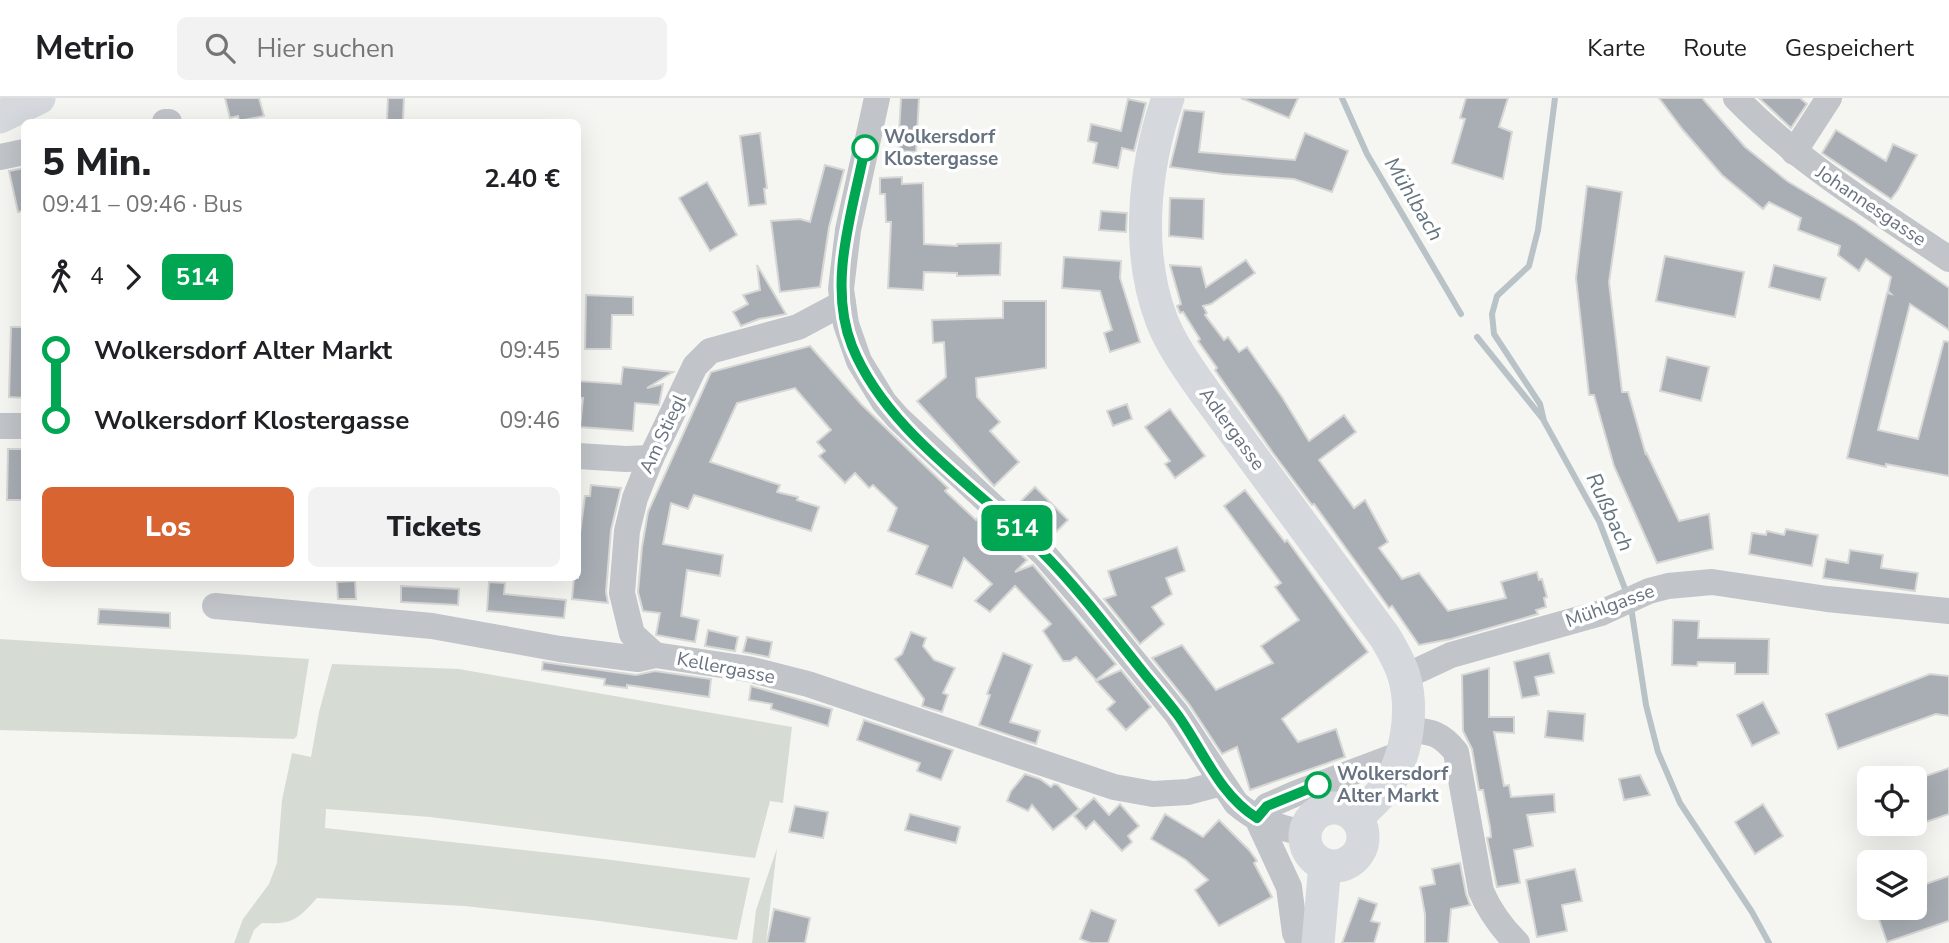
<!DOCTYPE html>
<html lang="de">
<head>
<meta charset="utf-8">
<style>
	body { margin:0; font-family:"Nunito Sans",sans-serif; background:#f2f2f2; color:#202124; height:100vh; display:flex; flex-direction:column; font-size:26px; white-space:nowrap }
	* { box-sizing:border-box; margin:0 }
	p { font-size:23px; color:#757577 }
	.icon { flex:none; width:38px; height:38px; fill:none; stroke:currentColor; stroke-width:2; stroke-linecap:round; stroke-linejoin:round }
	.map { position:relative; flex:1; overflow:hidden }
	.panel { position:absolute; left:21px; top:21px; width:560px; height:462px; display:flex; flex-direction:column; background:#fff; border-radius:10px; box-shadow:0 7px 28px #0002 }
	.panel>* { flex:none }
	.badge { padding:0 14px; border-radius:10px; font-size:24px; line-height:46px }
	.controls { position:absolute; left:1857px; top:668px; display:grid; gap:14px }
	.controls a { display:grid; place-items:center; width:70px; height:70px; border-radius:10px; background:#fff; box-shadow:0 7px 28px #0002; font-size:35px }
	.map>.badge { position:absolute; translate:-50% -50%; box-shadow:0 0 0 4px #fff }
	.legs { display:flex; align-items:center; gap:10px; height:77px; padding:0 21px; font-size:23px }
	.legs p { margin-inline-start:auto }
	.head { display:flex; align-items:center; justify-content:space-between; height:119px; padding:0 21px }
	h1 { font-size:38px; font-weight:800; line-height:52px }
	.action { display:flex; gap:14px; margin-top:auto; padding:14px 21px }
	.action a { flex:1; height:80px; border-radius:10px; background:#d76431; color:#fff; font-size:28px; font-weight:800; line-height:80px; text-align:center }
	.action a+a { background:#f2f2f2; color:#202124 }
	ul { padding:0 21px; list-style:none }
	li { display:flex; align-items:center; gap:24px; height:70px; font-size:26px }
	li i { display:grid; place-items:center; width:10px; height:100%; margin:0 9px; background:currentColor }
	li i::after { content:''; width:18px; height:18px; margin:-9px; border:5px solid; border-radius:50%; background:#fff }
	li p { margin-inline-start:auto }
	li:first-child i { background:linear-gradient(#0000 50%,currentColor 0) }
	li:last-child i { background:linear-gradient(currentColor 50%,#0000 0) }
	header { display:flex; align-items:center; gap:42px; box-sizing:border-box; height:98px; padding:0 35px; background:#fff; border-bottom:2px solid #e0e0e0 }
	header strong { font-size:33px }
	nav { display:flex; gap:38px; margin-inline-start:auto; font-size:24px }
	.search { width:490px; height:63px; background:#f2f2f2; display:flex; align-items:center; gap:18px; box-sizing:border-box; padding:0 24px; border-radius:10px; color:#757577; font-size:26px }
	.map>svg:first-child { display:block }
</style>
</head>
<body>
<header>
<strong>Metrio</strong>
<div class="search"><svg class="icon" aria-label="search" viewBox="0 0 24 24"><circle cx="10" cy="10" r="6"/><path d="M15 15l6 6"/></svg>Hier suchen</div>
<nav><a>Karte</a><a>Route</a><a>Gespeichert</a></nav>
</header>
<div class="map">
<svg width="1949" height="845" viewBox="0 0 1949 845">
	<rect width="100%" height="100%" fill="#f5f6f2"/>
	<g fill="#d6dcd4">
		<polygon points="0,541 309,561 297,638 294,641 0,632"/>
		<path d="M 332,566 L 459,571 L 792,629 L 783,705 L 770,703 L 755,760 L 430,719 L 326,711 L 325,730 L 604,761 L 750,780 L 737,842 L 592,822 L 465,808 L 317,800 C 298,821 293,827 262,825 L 254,832 L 249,845 L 234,845 L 243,821 L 269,786 L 277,765 L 282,702 L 292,655 L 311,659 L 319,614 Z"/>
		<polygon points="777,750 766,845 752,845 756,812"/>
	</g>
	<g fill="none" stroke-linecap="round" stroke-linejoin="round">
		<g stroke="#b9c3c7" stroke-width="6">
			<polyline points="1342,0 1367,56 1461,216"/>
			<polyline points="1555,0 1538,132 1529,168 1497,198 1492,216 1494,236 1540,306 1544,323 1599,423 1627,496"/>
			<polyline points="1477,239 1543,321"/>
			<polyline points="1631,509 1646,607 1658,654 1680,705 1752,814 1769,845"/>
		</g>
	</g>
	<g fill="#a8aeb4" stroke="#d7d7d5" stroke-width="2">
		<polygon points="225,0 259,0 264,18 239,23 238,18 230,20"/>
		<polygon points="388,0 404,0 403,22 387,22"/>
		<polygon points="901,0 919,0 916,54 898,53"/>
		<polygon points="1241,0 1298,0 1289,20"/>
		<polygon points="1466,0 1508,0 1499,29 1512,34 1503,81 1452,65 1465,21 1460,20"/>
		<polygon points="1659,0 1702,0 1745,49 1787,83 1855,124 1949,190 1949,232 1910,206 1878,332 1918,341 1944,243 1949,244 1949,378 1886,366 1886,369 1847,360 1887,195 1891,196 1888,193 1891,179 1866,161 1859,173 1838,157 1840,148 1798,132 1801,120 1769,104 1763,111 1722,77 1683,32"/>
		<polygon points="1759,0 1800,0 1807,6 1791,30"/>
		<polygon points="1128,1 1146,5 1134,53 1122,50 1118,70 1093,65 1097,45 1088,43 1091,26 1121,33"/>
		<polygon points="1184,12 1204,14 1199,54 1295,62 1305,35 1348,53 1332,94 1294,81 1223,76 1170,69"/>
		<polygon points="1836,32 1886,63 1893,46 1917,57 1898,92 1891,101 1822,55"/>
		<polygon points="760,35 767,90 764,91 766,106 749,108 740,38"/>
		<polygon points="825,67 844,72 829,129 820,189 780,194 771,123 800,121 810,124"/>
		<polygon points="24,70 24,113 18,114 9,73"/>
		<polygon points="902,79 902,86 923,85 924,146 957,148 957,146 1001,145 1000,177 957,178 957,175 924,174 923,192 888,190 891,124 886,124 885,96 880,96 880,80"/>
		<polygon points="707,84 737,137 710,153 679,100"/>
		<polygon points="1587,88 1622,94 1609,184 1622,294 1628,294 1646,357 1646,354 1679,423 1709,416 1713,451 1657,465 1614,368 1594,297 1589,297 1576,180"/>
		<polygon points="1170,100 1204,101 1203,141 1169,138"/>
		<polygon points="1101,113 1127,115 1126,134 1099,132"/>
		<polygon points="1665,158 1744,174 1735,219 1656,203"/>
		<polygon points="1064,159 1121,163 1120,180 1140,244 1110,254 1104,235 1112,232 1100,193 1062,190"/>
		<polygon points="1246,162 1255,175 1211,206 1203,208 1207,215 1205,217 1224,242 1228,239 1239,254 1247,249 1282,299 1309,343 1344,317 1356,334 1319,362 1354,410 1365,402 1388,444 1379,450 1402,481 1419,475 1448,513 1506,500 1501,484 1537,474 1539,482 1542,481 1547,499 1544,500 1546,509 1536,512 1538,516 1451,541 1419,547 1392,508 1389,510 1314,406 1312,407 1273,355 1215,272 1217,270 1198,243 1200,241 1183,214 1180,215 1177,208 1181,206 1170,167 1201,169 1206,189"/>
		<polygon points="757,167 786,216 759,221 741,228 733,214 748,206 743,197 760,192"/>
		<polygon points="1774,167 1826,180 1820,202 1769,189"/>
		<polygon points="586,197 633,199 633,217 612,217 611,251 585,251"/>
		<polygon points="1003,203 1046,203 1046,270 976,280 977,299 1000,324 990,333 1019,364 994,388 917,303 946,279 944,244 933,245 932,222 1003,220"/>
		<polygon points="11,229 24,229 24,300 9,299"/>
		<polygon points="810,248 861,306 948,390 945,393 976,422 979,418 1027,462 1015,474 1033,467 1116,566 1096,582 1076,559 1070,563 1063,563 1043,533 1051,526 1015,488 990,514 975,503 992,486 964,460 952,490 916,476 928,448 888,433 897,410 873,387 869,390 855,375 845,385 819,358 825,353 817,344 831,332 795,290 737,305 710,364 780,387 777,394 798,399 797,402 819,409 811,433 694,397 688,411 671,405 663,446 723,457 720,478 687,472 681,518 699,522 695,544 656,537 660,515 643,513 638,494 642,449 648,414 711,274"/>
		<polygon points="1667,259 1709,269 1701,303 1660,293"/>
		<polygon points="623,269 673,274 647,290 663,286 659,307 635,305 633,333 580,329 583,300 578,300 578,283 621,286"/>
		<polygon points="1127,306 1132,321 1113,328 1107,313"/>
		<polygon points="1170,311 1205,358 1175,380 1165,366 1170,363 1145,329"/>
		<polygon points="8,351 24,351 24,402 7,402"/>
		<polygon points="591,387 621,390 611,432 606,494 608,505 572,501 574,480 578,480 578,435 580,435 585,398 590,398"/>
		<polygon points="1035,389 1068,422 1050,440 1016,408"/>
		<polygon points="1245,392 1285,444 1287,442 1368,554 1282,621 1298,644 1336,631 1345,659 1250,692 1237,649 1222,656 1189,606 1152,560 1182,547 1216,592 1273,565 1261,548 1299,522 1275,489 1281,485 1224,408"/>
		<polygon points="1786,431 1818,437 1812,468 1749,456 1752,435 1766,437 1767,433 1784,437"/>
		<polygon points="1177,449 1185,473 1166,480 1172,496 1152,509 1164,526 1140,546 1104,501 1116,497 1108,473"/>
		<polygon points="1850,452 1883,457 1881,470 1918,475 1915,493 1823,480 1826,461 1848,465"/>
		<polygon points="355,483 356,501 338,501 337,484"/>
		<polygon points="489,484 505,485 504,496 566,502 564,520 487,513"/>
		<polygon points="401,488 459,491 458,507 401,504"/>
		<polygon points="99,511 170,515 170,530 98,526"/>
		<polygon points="1673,522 1699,523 1698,540 1769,541 1768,576 1735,576 1735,565 1698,564 1697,568 1672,567"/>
		<polygon points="708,532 738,539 735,553 705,548"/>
		<polygon points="911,534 926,540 923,548 934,562 955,570 943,595 948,597 942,614 922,608 924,601 895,561 902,556"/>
		<polygon points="747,539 772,544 769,559 743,554"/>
		<polygon points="1003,555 1032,567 1010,624 1040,633 1036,646 979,627 990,597 987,596"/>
		<polygon points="1549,555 1554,575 1535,579 1539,597 1522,600 1514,564"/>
		<polygon points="543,564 636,577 655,573 711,581 709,599 627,587 627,590 604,587 605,581 542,572"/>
		<polygon points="1489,570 1489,619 1514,619 1514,635 1494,634 1504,688 1509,687 1511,699 1554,696 1555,714 1527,717 1533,748 1514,752 1520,785 1497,789 1487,740 1491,739 1490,729 1483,692 1479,692 1472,651 1463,633 1462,577"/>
		<polygon points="1121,572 1151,609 1126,632 1107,611 1115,604 1096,583"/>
		<polygon points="1930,576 1949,578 1949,618 1936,616 1838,651 1826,616"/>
		<polygon points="751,588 832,611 828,628 771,611 772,606 749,602"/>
		<polygon points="1763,604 1779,635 1752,648 1737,617"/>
		<polygon points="1548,613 1585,616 1583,643 1545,639"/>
		<polygon points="864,622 953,652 941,682 917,673 920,665 857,642"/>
		<polygon points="1949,670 1949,716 1914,728 1914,682"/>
		<polygon points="1025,676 1040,681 1051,689 1054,686 1058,687 1079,711 1053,732 1032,707 1028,713 1007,703 1011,693"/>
		<polygon points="1640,677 1650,697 1624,702 1619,681"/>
		<polygon points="1094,700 1109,717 1120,706 1139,728 1128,738 1132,744 1122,753 1094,723 1086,731 1074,718"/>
		<polygon points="1763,706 1783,738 1755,756 1735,724"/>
		<polygon points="795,708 828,714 823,740 789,734"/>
		<polygon points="910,716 960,729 956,745 905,732"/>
		<polygon points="1165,716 1203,739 1219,722 1249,752 1257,763 1254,765 1272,799 1219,828 1195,792 1208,782 1186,762 1151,741"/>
		<polygon points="1460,765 1466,796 1470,807 1451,811 1448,845 1425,845 1425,816 1420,789 1435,786 1432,771"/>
		<polygon points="1575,771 1582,803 1562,807 1567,833 1537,839 1526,782"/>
		<polygon points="1949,778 1949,823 1887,844 1875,810 1914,810 1914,790"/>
		<polygon points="1359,800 1377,806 1371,823 1380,825 1374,845 1342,845"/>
		<polygon points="774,811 810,820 805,845 767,845"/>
		<polygon points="1091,812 1116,822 1108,845 1091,845 1080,841"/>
	</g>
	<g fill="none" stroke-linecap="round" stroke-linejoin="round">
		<g stroke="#c1c4c8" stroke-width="26">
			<path d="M 877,0 L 848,132 L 841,191 L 846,226 L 859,263 L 884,304 L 898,320 L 1044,456 L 1094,514 L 1177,616 L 1236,705 C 1256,723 1279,730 1305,735"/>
			<path d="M 1736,0 C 1799,65 1875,111 1949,161"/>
			<polyline points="165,24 169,24"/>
			<polyline points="1794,54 1829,0"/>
			<polyline points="0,59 24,54"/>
			<polyline points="0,328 24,328"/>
			<polyline points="578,358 626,361 651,360"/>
			<polyline points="215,508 432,528 560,551 638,561 655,557 748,571 808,586 1114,689 1153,696 1188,694 1222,685"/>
			<polyline points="655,557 632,536 622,495 627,433 635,400 651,360 695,268 710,253 798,229 843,205"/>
			<polyline points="1404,579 1451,557 1601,515 1649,493 1668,488 1712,484 1827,501 1949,513"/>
			<path d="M 1406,631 C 1431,634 1440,634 1456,654 L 1481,793 C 1490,814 1501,829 1517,845"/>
			<polyline points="1257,720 1267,708 1297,695 1401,656"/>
			<polyline points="1257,720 1289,789 1295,835 1300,845"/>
		</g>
		<g stroke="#d5d8dc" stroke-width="33">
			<path d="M 1168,0 C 1144,70 1135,153 1162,223 C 1172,248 1188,270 1204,293 L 1385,539 C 1392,551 1400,564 1404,578 C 1414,612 1407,659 1387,688 C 1378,700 1367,710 1356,720"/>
			<polyline points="0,19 39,0"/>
			<circle cx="1334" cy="739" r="29"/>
			<polyline points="1318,845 1325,767"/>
		</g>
	</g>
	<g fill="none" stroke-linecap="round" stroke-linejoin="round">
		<g stroke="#fff" stroke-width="16">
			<path id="line-1" d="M 865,50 C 853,112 827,185 852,248 C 886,333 978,390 1041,453 C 1079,491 1113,537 1147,579 C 1157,591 1167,603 1177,616 C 1202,650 1219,697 1257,720 L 1267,708 L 1318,687"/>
		</g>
		<use href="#line-1" stroke="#00a651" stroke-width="10"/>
	</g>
	<g fill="#fff" stroke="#00a651" stroke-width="3.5">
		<circle cx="865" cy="50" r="12"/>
		<circle cx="1318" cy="687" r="12"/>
	</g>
	<g text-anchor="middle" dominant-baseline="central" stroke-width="7" stroke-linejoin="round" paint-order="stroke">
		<g font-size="19" font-weight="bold" fill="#677381" stroke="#fff" text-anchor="start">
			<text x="884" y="39">Wolkersdorf<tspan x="884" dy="22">Klostergasse</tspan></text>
			<text x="1337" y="676">Wolkersdorf<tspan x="1337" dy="22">Alter Markt</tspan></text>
		</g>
		<g font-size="19" fill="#677381" stroke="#fff">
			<text transform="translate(1871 108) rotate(34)">Johannesgasse</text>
			<text transform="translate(1232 331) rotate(54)">Adlergasse</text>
			<text transform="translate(663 336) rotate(-65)">Am Stiegl</text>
			<text transform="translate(1610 508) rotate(-20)">Mühlgasse</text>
			<text transform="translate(726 570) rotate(11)">Kellergasse</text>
		</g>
		<g font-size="21" font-style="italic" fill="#63747e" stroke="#fff">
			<text transform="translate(1414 101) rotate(59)">Mühlbach</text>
			<text transform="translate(1610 414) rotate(65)">Rußbach</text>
		</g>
	</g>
</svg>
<div class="controls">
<a><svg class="icon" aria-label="locate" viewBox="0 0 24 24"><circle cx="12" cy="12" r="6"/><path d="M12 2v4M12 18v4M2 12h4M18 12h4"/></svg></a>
<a><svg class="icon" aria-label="layers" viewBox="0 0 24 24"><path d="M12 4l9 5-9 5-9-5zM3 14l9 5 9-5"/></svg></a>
</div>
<b class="badge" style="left:1017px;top:430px;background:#00a651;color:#fff">514</b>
<section class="panel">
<div class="head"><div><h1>5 Min.</h1><p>09:41 – 09:46 · Bus</p></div><b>2.40 €</b></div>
<div class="legs"><svg class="icon" aria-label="walk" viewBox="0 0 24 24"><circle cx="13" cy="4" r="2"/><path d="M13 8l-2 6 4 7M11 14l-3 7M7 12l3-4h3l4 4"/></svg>4<svg class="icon" aria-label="forward" viewBox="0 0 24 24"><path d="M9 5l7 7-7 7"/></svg><b class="badge" style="background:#00a651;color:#fff">514</b></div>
<ul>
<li><i style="color:#00a651"></i><b>Wolkersdorf Alter Markt</b><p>09:45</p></li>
<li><i style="color:#00a651"></i><b>Wolkersdorf Klostergasse</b><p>09:46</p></li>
</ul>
<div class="action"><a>Los</a><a>Tickets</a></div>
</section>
</div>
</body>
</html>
